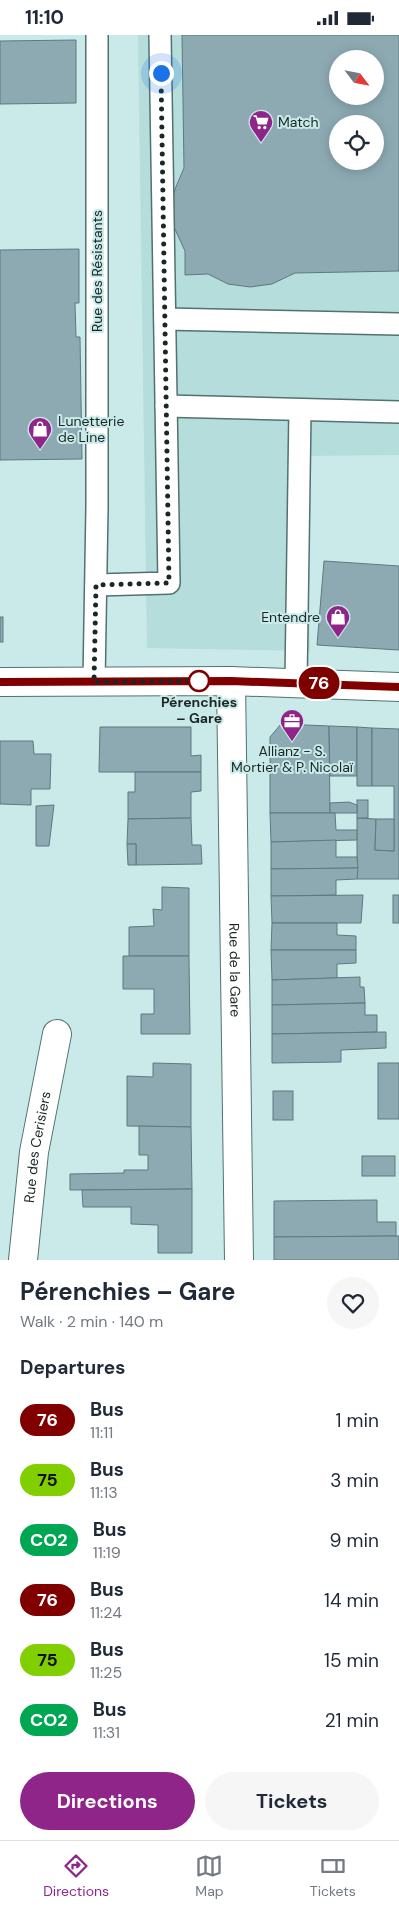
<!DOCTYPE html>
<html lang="en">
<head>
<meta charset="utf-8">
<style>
	body { margin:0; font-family:"DM Sans",sans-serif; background:#f6f6f7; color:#1f2937; height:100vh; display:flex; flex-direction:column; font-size:19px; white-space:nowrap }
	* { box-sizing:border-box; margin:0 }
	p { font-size:16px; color:#747a83 }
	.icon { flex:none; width:28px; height:28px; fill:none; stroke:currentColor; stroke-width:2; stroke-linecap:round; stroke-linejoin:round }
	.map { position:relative; height:1225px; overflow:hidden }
	.sheet { display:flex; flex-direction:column; background:#fff; flex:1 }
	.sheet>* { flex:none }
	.badge { padding:0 10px; border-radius:16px; font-size:18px; line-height:32px }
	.needle { width:32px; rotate:122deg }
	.fabs { position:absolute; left:329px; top:15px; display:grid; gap:10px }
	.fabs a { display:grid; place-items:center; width:55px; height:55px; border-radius:50%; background:#fff; box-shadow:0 2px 12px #0003; font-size:25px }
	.you { position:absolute; width:25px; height:25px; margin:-12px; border:4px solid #fff; border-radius:50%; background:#1a73e8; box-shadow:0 0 0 8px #1a73e833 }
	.map>.badge { position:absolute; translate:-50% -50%; box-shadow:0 0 0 2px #fff }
	h2 { padding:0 20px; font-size:19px; line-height:45px }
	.round { display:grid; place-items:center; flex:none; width:52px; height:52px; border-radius:26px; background:#f6f6f7 }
	.overview { display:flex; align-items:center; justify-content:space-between; height:85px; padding:0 20px }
	h1 { font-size:24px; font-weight:700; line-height:38px }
	.action { display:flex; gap:10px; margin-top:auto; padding:10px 20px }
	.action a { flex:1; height:58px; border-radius:30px; background:#902589; color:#fff; font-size:20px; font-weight:700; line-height:58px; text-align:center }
	.action a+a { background:#f6f6f7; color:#1f2937 }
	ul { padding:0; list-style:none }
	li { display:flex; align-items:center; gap:15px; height:60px; padding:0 20px }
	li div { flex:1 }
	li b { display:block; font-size:19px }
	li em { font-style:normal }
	li .badge { min-width:55px; font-weight:700; text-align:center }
	.status { display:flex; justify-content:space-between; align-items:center; height:35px; padding:0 25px; background:#fff; direction:ltr }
	.status svg { height:14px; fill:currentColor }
	.tab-bar { display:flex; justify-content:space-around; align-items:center; height:70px; border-top:1px solid #e0e1e3; background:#fff; font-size:14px; color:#747a83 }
	.tab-bar a { display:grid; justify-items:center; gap:2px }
	.tab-bar .selected { color:#902589 }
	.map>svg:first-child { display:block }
</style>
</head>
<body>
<div class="status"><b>11:10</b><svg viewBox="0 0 49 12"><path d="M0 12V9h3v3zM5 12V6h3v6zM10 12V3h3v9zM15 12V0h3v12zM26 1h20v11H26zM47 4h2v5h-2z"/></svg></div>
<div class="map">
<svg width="399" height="1225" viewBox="0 0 399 1225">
	<rect width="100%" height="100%" fill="#c9eae8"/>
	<path fill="#b4dddb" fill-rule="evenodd" d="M 138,0 L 399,0 L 399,420 L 306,421 L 310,616 L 147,613 ZM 338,24 L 375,24 L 375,61 L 338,61 ZM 338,89 L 375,89 L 375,126 L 338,126 Z"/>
	<g fill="#8daab3" stroke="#5d7981" fill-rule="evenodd">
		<path d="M 182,0 L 399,0 L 399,236 L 295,238 L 272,249 L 250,252 L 228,249 L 208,239 L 185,240 L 185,216 L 174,192 L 172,170 L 175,154 L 184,133 ZM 338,24 L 375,24 L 375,61 L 338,61 ZM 338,89 L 375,89 L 375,126 L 338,126 Z"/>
		<polygon points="76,5 76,68 0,69 0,6"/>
		<polygon points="79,214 79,268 75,268 76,302 80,302 82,424 0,425 0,215"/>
		<polygon points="324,526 399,531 399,615 317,610"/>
		<rect x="0" y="582" width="3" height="25"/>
		<polygon points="281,689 329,691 330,778 270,778 270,702"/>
		<polygon points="329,691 357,692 357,741 330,741"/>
		<polygon points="100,692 191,692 191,721 201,720 201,737 99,737"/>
		<polygon points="357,692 372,693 372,751 357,751"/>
		<polygon points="372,693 399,694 399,844 357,844 357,783 376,784 375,815 394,816 394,751 372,751"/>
		<polygon points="0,706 33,706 34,719 51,719 50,754 31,754 31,770 0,769"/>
		<polygon points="135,737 201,737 201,756 191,757 191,783 128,784 128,757 135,757"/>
		<rect x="357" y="765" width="11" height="18"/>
		<polygon points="349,767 357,770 357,778 330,778 330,768"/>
		<polygon points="54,770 49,811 36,811 36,771"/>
		<polygon points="270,778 335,778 336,795 357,795 357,805 271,807"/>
		<polygon points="191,783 192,810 201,810 202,829 136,830 136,809 127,809 128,784"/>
		<polygon points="376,784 394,784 394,816 375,815"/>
		<polygon points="336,805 336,822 357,822 358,833 271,834 271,807"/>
		<polygon points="127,809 136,809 136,830 128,830"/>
		<polygon points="358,833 357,844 336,845 336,860 271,861 271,834"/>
		<polygon points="162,852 189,853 189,921 129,921 129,892 154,891 153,874 162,875"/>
		<polygon points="363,860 361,888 272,888 271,861"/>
		<rect x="393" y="860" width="6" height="28"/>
		<polygon points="272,888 337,888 337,900 356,901 356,915 271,915"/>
		<polygon points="271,915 356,915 356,928 337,929 337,943 272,945"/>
		<polygon points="123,921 189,921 190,999 141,999 141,979 154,979 154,954 123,954"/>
		<polygon points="360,942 360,952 364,952 365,968 272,970 272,945"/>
		<polygon points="365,968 365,980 377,980 377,997 272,999 272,970"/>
		<polygon points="386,997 386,1013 341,1015 341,1027 272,1028 272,999"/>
		<polygon points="153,1028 191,1029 191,1092 127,1091 127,1041 153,1042"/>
		<rect x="378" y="1028" width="21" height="56"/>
		<rect x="273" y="1056" width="20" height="29"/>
		<polygon points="139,1091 191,1092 192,1154 70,1155 70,1139 124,1138 124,1135 148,1135 148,1120 139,1120"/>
		<rect x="362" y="1121" width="33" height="20"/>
		<polygon points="192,1154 192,1218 158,1218 158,1190 131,1189 131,1172 83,1172 82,1155"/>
		<polygon points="377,1165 377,1187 396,1187 396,1201 274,1202 274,1166"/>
		<polygon points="396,1201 399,1201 399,1225 274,1225 274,1202"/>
	</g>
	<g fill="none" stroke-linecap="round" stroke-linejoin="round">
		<g stroke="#53716f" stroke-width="24">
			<g id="lane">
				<polyline points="165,284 399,289"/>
				<polyline points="166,371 399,377"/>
				<polyline points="96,550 169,548 160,0"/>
				<polyline points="94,647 97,472 97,0"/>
				<polyline points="296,647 300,375"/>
			</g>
		</g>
		<g stroke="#53716f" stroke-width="30">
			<g id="street">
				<path id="s1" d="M 231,646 L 239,1225"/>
				<path id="s2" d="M 23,1225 L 34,1117 L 57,999"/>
			</g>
		</g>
		<g stroke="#53716f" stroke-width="30">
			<polyline id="secondary" points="0,647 231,646 399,652"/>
		</g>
		<use href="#lane" stroke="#fff" stroke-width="21"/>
		<use href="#street" stroke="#fff" stroke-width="28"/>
		<use href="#secondary" stroke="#fff" stroke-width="28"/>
	</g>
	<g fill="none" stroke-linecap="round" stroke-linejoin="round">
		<g stroke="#fff" stroke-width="11">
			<polyline id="line" points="0,647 231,646 399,652"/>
		</g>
		<use href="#line" stroke="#800000" stroke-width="8"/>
		<polyline stroke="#1b2727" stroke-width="5" stroke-dasharray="0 9" points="161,38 169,548 96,550 94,647 199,646"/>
	</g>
	<defs>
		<g id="supermarket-pin" transform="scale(1.25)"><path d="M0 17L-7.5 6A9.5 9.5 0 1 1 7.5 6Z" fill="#902589" stroke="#c9eae8"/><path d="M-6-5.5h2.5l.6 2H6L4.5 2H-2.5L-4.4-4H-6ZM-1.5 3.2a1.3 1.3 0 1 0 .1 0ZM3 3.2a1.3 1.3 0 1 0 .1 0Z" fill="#fff"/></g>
		<g id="shop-pin" transform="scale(1.25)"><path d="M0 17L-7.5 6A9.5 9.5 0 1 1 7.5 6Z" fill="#902589" stroke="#c9eae8"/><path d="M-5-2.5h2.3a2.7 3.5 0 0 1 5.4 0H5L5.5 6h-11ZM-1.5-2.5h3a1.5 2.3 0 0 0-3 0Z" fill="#fff"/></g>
		<g id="office-pin" transform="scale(1.25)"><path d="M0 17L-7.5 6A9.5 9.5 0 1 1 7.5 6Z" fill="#902589" stroke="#c9eae8"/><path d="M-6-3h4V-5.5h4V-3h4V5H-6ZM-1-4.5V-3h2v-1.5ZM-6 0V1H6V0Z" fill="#fff"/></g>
	</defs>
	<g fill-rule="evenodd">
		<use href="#supermarket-pin" x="261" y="87"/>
		<use href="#shop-pin" x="40" y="394"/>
		<use href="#shop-pin" x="338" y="582"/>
		<use href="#office-pin" x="292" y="686"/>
	</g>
	<circle fill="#fff" stroke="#800000" stroke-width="2.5" cx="199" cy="646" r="10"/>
	<g text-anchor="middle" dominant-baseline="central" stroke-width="4" stroke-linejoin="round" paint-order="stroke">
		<g font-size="14" fill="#1b2727" stroke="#c9eae8" text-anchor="start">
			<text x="278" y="87">Match</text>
			<text x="58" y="386">Lunetterie<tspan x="58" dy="16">de Line</tspan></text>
			<text x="320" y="582" text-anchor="end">Entendre</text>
			<text x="292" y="716" text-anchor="middle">Allianz - S.<tspan x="292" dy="16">Mortier &amp; P. Nicolaï</tspan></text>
		</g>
		<g font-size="14" fill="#1b2727" stroke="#c9eae8">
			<text transform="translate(97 236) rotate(-90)">Rue des Résistants</text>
			<text stroke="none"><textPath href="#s1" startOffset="289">Rue de la Gare</textPath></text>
			<text stroke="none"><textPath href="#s2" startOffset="114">Rue des Cerisiers</textPath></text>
		</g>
		<g font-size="14" font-weight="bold" fill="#1b2727" stroke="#c9eae8">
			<text x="199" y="667">Pérenchies<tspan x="199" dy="16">– Gare</tspan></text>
		</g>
	</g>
</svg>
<div class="fabs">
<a><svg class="needle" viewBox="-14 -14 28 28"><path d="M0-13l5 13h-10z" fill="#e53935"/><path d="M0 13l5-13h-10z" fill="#747a83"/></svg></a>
<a><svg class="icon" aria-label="locate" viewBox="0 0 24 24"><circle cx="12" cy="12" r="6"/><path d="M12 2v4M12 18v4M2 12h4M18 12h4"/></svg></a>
</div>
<div class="you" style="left:161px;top:38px"></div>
<b class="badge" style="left:319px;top:648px;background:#800000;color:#fff">76</b>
</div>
<section class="sheet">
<div class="overview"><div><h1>Pérenchies – Gare</h1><p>Walk · 2 min · 140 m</p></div><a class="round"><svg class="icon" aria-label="heart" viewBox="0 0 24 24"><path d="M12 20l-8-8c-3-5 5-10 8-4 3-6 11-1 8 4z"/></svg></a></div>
<h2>Departures</h2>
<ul>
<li><span class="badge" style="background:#800000;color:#fff">76</span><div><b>Bus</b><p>11:11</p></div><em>1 min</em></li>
<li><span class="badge" style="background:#81cf00;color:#111">75</span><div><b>Bus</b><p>11:13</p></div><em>3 min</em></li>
<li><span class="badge" style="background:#00a651;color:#fff">CO2</span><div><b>Bus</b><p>11:19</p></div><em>9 min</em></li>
<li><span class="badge" style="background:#800000;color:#fff">76</span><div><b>Bus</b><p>11:24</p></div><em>14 min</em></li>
<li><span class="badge" style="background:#81cf00;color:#111">75</span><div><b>Bus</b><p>11:25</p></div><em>15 min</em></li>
<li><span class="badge" style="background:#00a651;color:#fff">CO2</span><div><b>Bus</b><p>11:31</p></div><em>21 min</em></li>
</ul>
<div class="action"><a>Directions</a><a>Tickets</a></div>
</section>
<nav class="tab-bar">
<a class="selected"><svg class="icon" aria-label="directions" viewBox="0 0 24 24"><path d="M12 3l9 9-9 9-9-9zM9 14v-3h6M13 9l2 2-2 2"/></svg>Directions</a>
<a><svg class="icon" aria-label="map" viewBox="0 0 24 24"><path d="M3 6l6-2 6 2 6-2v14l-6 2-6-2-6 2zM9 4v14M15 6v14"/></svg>Map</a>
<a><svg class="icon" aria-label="tickets" viewBox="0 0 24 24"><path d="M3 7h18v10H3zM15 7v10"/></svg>Tickets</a>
</nav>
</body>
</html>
